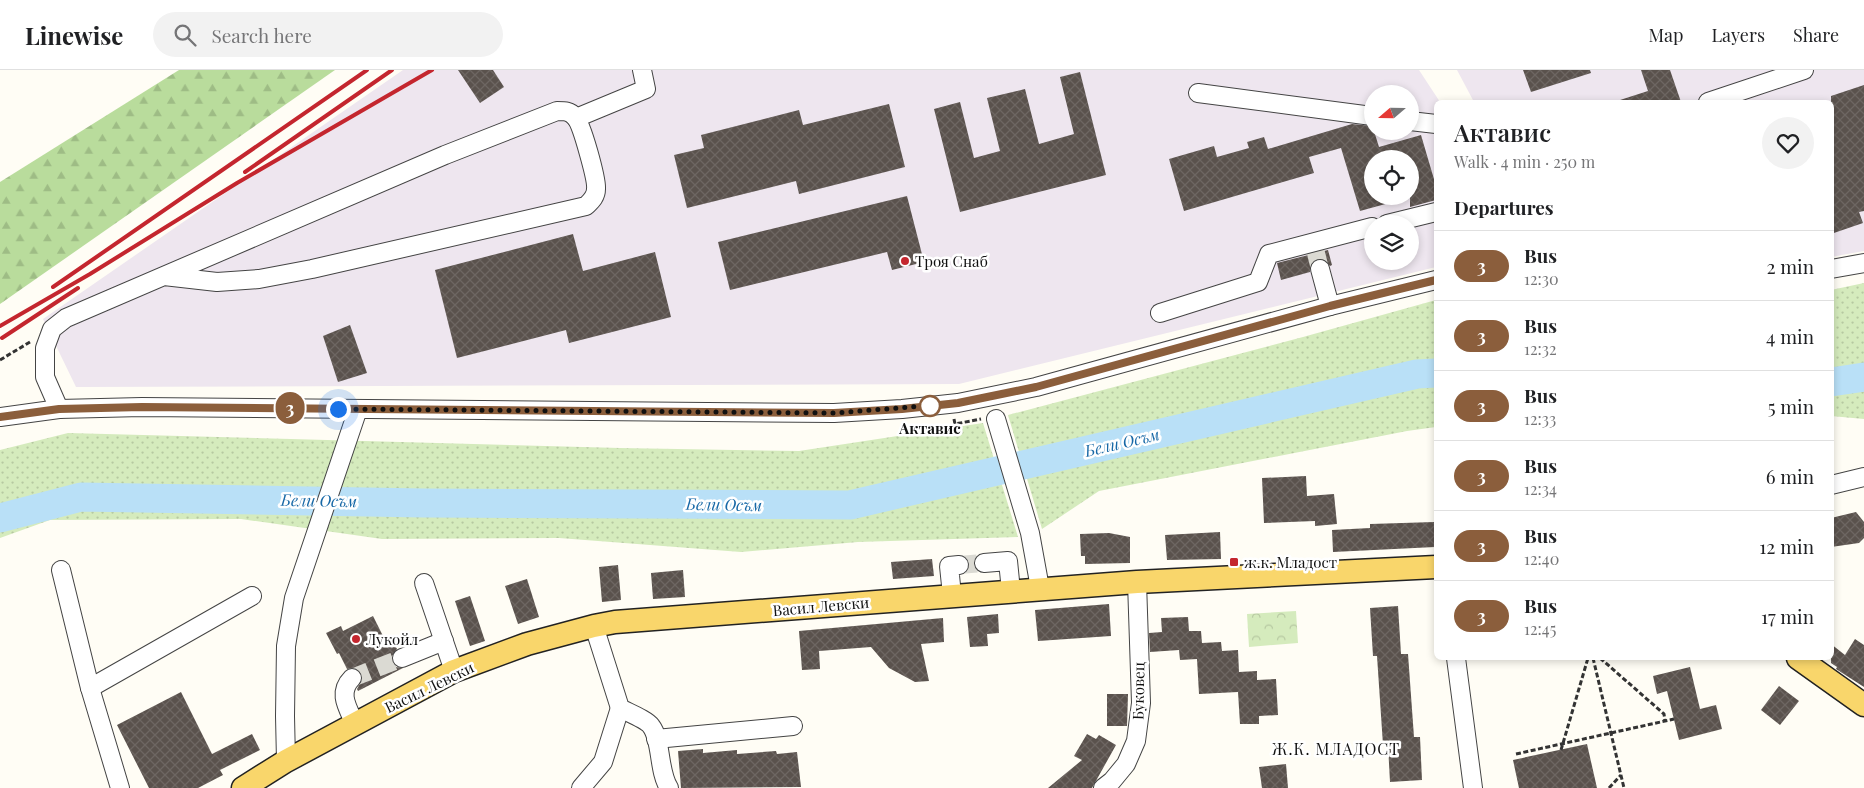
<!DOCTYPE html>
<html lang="en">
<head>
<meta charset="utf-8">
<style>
	body { margin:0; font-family:"Playfair Display",serif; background:#f2f2f2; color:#202124; height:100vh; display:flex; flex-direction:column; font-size:19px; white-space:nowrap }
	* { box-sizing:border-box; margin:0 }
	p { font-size:16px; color:#757577 }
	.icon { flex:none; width:28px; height:28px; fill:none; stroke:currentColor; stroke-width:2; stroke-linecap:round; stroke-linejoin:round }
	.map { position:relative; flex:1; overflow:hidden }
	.side { position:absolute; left:1434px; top:30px; width:400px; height:560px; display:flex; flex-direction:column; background:#fff; border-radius:8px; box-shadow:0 2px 8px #0003 }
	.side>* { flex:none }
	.badge { padding:0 10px; border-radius:16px; font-size:18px; line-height:32px }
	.needle { width:32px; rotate:250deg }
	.controls { position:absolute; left:1364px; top:15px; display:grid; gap:10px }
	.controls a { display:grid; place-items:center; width:55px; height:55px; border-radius:50%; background:#fff; box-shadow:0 2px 8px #0003; font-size:25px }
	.you { position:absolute; width:25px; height:25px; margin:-12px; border:4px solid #fff; border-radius:50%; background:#1a73e8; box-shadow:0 0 0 8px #1a73e833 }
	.map>.badge { position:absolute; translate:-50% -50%; box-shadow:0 0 0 2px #fff }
	h2 { padding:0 20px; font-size:19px; line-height:45px }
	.round { display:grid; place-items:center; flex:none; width:52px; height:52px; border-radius:26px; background:#f2f2f2 }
	.summary { display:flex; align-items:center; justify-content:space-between; height:85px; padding:0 20px }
	h1 { font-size:24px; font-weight:600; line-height:38px }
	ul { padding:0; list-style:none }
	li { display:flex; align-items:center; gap:15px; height:70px; padding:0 20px; border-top:1px solid #e0e0e0 }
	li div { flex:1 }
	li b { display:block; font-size:19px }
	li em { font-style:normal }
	li .badge { min-width:55px; font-weight:700; text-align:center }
	header { display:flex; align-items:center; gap:30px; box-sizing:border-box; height:70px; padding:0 25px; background:#fff; border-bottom:1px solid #e0e0e0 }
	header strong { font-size:24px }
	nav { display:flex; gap:28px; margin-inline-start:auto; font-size:18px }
	.search { width:350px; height:45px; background:#f2f2f2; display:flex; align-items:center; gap:12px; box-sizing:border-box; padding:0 18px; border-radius:28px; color:#757577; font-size:19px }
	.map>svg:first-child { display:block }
</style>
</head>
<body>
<header>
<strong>Linewise</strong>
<div class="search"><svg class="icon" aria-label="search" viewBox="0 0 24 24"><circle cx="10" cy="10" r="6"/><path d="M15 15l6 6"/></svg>Search here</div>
<nav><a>Map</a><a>Layers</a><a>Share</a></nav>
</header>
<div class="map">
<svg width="1864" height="718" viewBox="0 0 1864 718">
	<defs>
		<pattern id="grass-dots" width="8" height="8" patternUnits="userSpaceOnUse" patternTransform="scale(1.25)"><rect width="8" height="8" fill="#d5ebbd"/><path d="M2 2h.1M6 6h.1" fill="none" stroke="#b6c8a1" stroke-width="1.8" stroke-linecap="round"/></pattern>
		<pattern id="forest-firs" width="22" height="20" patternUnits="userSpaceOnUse" patternTransform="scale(1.25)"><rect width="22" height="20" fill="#b9dc9c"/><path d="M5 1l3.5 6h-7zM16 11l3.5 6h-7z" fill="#9ebc85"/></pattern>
		<pattern id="park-crowns" width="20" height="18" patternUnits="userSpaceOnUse" patternTransform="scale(1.25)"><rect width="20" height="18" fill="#d5ebbd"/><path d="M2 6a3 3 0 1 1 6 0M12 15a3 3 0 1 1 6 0" fill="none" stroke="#b6c8a1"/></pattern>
		<pattern id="building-cross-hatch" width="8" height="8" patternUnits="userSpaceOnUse" patternTransform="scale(1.25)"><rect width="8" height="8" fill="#5a524d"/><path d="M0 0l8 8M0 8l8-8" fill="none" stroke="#6d6662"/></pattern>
	</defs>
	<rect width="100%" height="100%" fill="#fffdf5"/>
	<g fill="#eee6ef" fill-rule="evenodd">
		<path d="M 403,0 L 1419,0 L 1440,32 L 1436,32 L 1436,197 L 959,314 L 76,317 L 43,249 ZM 1372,24 L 1410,24 L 1410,61 L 1372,61 ZM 1372,89 L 1410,89 L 1410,126 L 1372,126 ZM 1372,154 L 1410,154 L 1410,191 L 1372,191 Z"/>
		<polygon points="1457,0 1864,0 1864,181 1831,187 1831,32 1474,32"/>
	</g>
	<g fill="url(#grass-dots)">
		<polygon points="1864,213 1864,349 1831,346 1831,220"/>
		<polygon points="1436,230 1436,357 1407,361 1099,421 1042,459 1008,345 1303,267"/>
		<polygon points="983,353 1018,467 858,472 741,482 559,468 382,469 241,449 50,450 0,468 0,380 68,363 620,378 799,381"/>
	</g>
	<polygon fill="url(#forest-firs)" points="179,0 335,0 0,234 0,112"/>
	<polygon fill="url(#park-crowns)" points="1296,541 1298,573 1249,577 1247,544"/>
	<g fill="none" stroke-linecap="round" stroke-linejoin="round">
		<g stroke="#b9e0f7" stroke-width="29">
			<polyline points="1831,312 1864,307"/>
			<polyline points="0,448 81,427 423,433 850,435 1417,304 1436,303"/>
		</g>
	</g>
	<g fill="url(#building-cross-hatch)">
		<polygon points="458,0 493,0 504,17 480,33"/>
		<polygon points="1523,0 1590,0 1591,3 1531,22"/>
		<polygon points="1641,0 1670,0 1681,32 1621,32 1620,30 1648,21"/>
		<polygon points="1080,2 1106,105 960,142 934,39 960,32 974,88 1000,81 987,28 1025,19 1039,74 1074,64 1060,7"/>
		<polygon points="1864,15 1864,141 1859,142 1863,153 1831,164 1831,26"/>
		<polygon points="889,34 905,97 799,124 796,111 687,138 674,85 704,78 701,65 799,40 803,55"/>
		<polygon points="1352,54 1372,56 1372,61 1374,61 1379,77 1421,65 1436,116 1436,130 1410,137 1410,89 1372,89 1372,126 1400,126 1400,130 1360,141 1341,78 1309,87 1314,103 1184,141 1169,89 1214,76 1217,87 1249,78 1247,72 1264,67 1268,79"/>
		<polygon points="907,126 924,192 892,200 887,182 730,220 718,172"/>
		<polygon points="573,164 583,201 655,182 671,247 569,273 566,260 457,288 435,200"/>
		<polygon points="1328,180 1332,195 1330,196 1323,189 1317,189 1310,196 1310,202 1281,210 1277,193"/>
		<polygon points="350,255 367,303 338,312 323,266"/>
		<polygon points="1306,406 1307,426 1334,424 1337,454 1315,456 1315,451 1264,453 1262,408"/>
		<polygon points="1856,442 1864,452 1864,468 1859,473 1831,477 1831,448"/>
		<polygon points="1434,452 1435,477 1333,482 1332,460 1370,458 1370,454"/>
		<polygon points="1220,462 1221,489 1167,490 1165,465"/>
		<polygon points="1109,463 1130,467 1130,493 1085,494 1085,486 1081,486 1080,464"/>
		<polygon points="932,489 934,506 893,509 891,492"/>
		<polygon points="618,495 621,530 602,532 599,497"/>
		<polygon points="683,500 685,527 653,529 651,503"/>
		<polygon points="527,509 539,547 518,554 505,516"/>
		<polygon points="470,526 485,571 470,576 455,531"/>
		<polygon points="1109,534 1111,566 1038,571 1035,540"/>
		<polygon points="1398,536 1401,584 1408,584 1414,667 1420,667 1422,710 1390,712 1388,675 1383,675 1377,586 1373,586 1370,538"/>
		<polygon points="998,544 999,563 987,564 988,576 970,577 967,547"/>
		<polygon points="373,546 388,576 394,573 397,579 392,586 392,592 396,597 403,598 358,621 357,619 362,610 362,604 354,598 347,599 339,583 337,584 326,563 341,556 343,561"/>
		<polygon points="1188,547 1189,561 1201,561 1202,573 1221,572 1222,581 1238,580 1239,602 1257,601 1257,610 1276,609 1278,645 1259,646 1259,654 1240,654 1238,622 1199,624 1197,589 1180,590 1179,580 1150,582 1149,563 1162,562 1161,548"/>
		<polygon points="943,548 944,572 921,574 929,611 915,612 889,598 871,577 819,581 820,599 802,600 799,561"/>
		<polygon points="1855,569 1864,575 1864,617 1836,599 1837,597 1831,593 1831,574 1845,585"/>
		<polygon points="1690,597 1700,639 1716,635 1722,659 1679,670 1667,621 1657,624 1653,606"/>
		<polygon points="1779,616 1799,631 1780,655 1761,640"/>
		<polygon points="181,622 212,684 252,664 260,680 220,700 223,705 198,718 149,718 117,655"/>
		<polygon points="1107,624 1128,624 1127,656 1107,656"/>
		<polygon points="1087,664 1096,669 1099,665 1116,675 1092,718 1048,718 1082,690 1074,686"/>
		<polygon points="1587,674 1597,718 1519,718 1513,690"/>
		<polygon points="703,679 703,683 737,680 737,684 776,681 777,684 797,682 801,717 681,718 678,681"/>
		<polygon points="1286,694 1288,718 1262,718 1259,697"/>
	</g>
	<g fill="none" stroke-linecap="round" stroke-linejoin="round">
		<g stroke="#dbdad3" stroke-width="18" stroke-dasharray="18 9" stroke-linecap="butt">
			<polyline points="1315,179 1320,199"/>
			<polyline points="959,495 984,493"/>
			<polyline points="352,608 402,588"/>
		</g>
		<g stroke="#444" stroke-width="20">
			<g id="minor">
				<polyline points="1198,23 1372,46"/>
				<polyline points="1708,32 1804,0"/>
				<polyline points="576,48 646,19 642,0"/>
				<polyline points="1410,51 1436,54"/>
				<polyline points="1387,154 1436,142"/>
				<polyline points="1320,199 1330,236"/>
				<polyline points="1831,199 1864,193"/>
				<polyline points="1160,243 1258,212 1269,184 1372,157"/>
				<path d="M 59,339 L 45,307 L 45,278 L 52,259 L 66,248 L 445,85 L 557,41 C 565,41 570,41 575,47 C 582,54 597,110 596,119 C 596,127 591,131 586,136 L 312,199 L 259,209 L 217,212 L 164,206"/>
				<polyline points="0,347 59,339 142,337 834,343 902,339 958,333 1036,317 1330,236 1436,210"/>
				<polyline points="996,349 1030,463 1040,518"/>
				<polyline points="1831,415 1864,407"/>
				<polyline points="984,493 1008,491 1011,521"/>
				<polyline points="61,500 90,618 120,718"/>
				<polyline points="424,513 454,601"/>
				<polyline points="952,525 949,496 959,495"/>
				<path d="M 594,556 L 620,638 C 627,642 647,650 651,656 C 662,670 658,701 669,718"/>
				<polyline points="402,588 444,571"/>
				<polyline points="1456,588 1473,718"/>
				<path d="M 352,608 C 337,623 348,638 355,654"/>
				<polyline points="90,618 252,526"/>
				<polyline points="656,669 793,656"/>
				<polyline points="286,691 285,646 286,576 294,528 358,339"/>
				<polyline points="581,718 603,692 620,638"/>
				<polyline points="1103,718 1112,711 1126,694 1136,671 1141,633 1137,512"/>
			</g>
		</g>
		<g stroke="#222" stroke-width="25">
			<g id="major">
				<polyline points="1798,588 1864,635"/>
				<polyline points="243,718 286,691 454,601 527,574 594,556 615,552 1137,512 1436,497"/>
			</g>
		</g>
		<g stroke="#333" stroke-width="3" stroke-dasharray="5 2.5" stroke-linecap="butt">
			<polyline points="0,290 30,272"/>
			<polyline points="954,349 955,354 981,349"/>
			<polyline points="1593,588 1624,718"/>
			<polyline points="1600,588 1664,644 1665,651"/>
			<polyline points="1561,680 1588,588"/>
			<polyline points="1516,684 1674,649"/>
			<polyline points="1609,718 1621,705"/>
		</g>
		<use href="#minor" stroke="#fff" stroke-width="18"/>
		<use href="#major" stroke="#f9d66b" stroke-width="22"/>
		<g stroke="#c4262e" stroke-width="4">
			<polyline points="245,102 392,0"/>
			<polyline points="53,217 367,0"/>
			<polyline points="0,256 90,204 237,113 432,0"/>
			<polyline points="2,268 78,218"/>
		</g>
	</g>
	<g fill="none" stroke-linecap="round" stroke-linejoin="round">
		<g stroke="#fff" stroke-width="11">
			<polyline id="line" points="0,347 59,339 142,337 834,343 902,339 958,333 1036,317 1330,236 1436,210"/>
		</g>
		<use href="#line" stroke="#8b5e3c" stroke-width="8"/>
		<polyline stroke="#111" stroke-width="5" stroke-dasharray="0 9" points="338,339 834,343 937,335 930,336"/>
	</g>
	<g fill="#c4262e" stroke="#fff" stroke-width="2">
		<circle cx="905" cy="191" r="5"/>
		<rect x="1229" y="487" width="10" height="10" rx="2.5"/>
		<circle cx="356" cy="569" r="5"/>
	</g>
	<circle fill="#fff" stroke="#8b5e3c" stroke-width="2.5" cx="930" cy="336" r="10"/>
	<g text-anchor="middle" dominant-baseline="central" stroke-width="5" stroke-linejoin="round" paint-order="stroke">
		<g font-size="15" fill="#111" stroke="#fff" text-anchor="start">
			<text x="915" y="191">Троя Снаб</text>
			<text x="1244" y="492">ж.к. Младост</text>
			<text x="366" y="569">Лукойл</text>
		</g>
		<g font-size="15" font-weight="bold" fill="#111" stroke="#fff">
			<text x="930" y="358">Актавис</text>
		</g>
		<g font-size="15" fill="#111" stroke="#fff">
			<text transform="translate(821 536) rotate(-5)">Васил Левски</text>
			<text transform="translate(429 617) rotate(-26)">Васил Левски</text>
			<text transform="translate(1138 621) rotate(-89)">Буковец</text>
		</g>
		<g font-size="16" font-style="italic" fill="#1768a6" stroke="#fff">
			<text transform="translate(1122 372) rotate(-13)">Бели Осъм</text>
			<text transform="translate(319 430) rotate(1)">Бели Осъм</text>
			<text transform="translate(724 434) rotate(1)">Бели Осъм</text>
		</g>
		<g font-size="16" letter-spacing="1" fill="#111" stroke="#fff">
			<text x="1336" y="678">Ж.К. МЛАДОСТ</text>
		</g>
	</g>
</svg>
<div class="controls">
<a><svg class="needle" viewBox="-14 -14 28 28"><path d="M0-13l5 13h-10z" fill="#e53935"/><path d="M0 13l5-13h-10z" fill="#757577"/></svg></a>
<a><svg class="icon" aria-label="locate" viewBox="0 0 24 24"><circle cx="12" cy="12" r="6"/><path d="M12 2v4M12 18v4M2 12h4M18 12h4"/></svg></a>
<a><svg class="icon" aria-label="layers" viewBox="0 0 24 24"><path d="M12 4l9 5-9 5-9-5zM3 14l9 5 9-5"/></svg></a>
</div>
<div class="you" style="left:338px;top:339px"></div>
<b class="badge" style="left:290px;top:338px;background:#8b5e3c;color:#fff">3</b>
<section class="side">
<div class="summary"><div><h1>Актавис</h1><p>Walk · 4 min · 250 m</p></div><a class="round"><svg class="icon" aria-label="heart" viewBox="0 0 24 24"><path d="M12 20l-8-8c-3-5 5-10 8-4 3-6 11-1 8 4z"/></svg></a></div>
<h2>Departures</h2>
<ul>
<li><span class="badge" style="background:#8b5e3c;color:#fff">3</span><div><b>Bus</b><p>12:30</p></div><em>2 min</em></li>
<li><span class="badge" style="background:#8b5e3c;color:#fff">3</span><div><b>Bus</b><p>12:32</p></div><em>4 min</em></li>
<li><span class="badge" style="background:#8b5e3c;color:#fff">3</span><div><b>Bus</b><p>12:33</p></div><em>5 min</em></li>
<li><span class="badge" style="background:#8b5e3c;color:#fff">3</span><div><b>Bus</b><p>12:34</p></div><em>6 min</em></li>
<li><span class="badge" style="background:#8b5e3c;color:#fff">3</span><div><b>Bus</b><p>12:40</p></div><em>12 min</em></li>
<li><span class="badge" style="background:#8b5e3c;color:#fff">3</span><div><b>Bus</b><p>12:45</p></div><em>17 min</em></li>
</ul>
</section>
</div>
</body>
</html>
